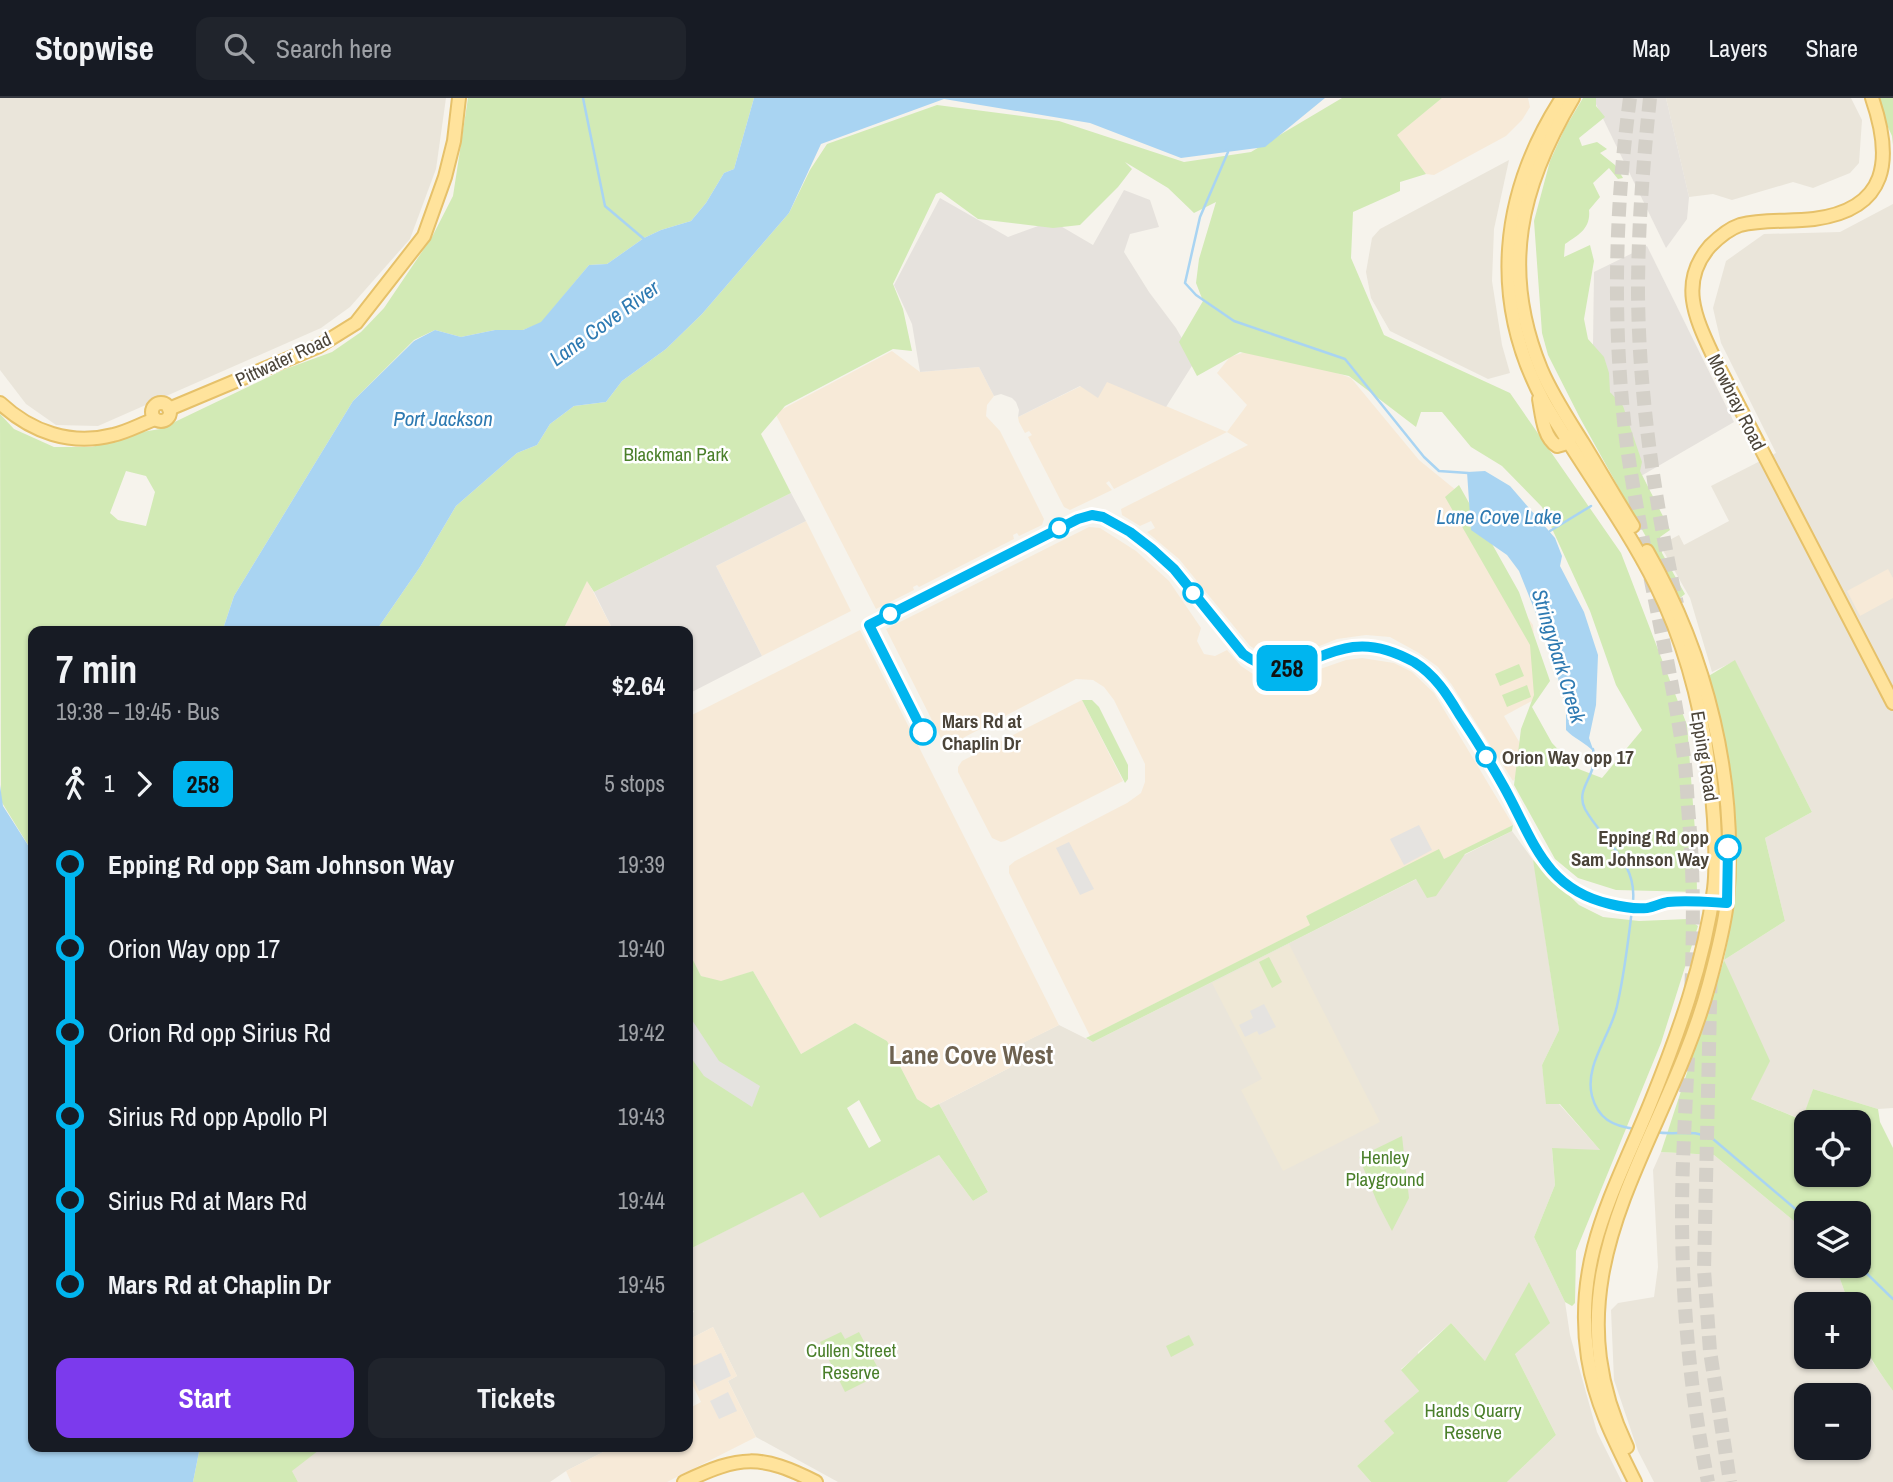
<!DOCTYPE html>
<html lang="en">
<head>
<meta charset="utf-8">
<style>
	body { margin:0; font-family:"Archivo Narrow",sans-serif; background:#20242c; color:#f1f3f6; height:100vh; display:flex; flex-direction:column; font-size:26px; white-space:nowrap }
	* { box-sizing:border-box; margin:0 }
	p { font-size:23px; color:#9ea1a6 }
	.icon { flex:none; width:38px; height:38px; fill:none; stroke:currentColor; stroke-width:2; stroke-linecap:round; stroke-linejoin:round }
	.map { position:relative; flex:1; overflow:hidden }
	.side { position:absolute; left:28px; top:528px; width:665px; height:826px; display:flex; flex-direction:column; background:#171b24; border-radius:14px; box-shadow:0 2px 5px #0004 }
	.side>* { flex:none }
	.badge { padding:0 14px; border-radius:10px; font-size:24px; line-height:46px }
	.tools { position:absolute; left:1794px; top:1012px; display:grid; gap:14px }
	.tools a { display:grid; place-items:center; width:77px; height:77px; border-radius:14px; background:#171b24; box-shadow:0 2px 5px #0004; font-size:35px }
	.map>.badge { position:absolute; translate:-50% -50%; box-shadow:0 0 0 4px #fff }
	.legs { display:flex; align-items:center; gap:10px; height:77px; padding:0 28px; font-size:23px }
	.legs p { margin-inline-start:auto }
	.summary { display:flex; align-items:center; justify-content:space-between; height:119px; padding:0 28px }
	h1 { font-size:38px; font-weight:800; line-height:52px }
	.cta { display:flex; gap:14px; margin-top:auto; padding:14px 28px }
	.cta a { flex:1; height:80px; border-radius:14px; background:#7c3aed; color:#fff; font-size:28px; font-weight:800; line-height:80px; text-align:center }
	.cta a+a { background:#20242c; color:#f1f3f6 }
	ul { padding:0 28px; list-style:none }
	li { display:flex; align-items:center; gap:24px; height:84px; font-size:26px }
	li i { display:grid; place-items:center; width:10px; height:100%; margin:0 9px; background:currentColor }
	li i::after { content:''; width:18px; height:18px; margin:-9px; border:5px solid; border-radius:50%; background:#171b24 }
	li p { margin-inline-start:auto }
	li:first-child i { background:linear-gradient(#0000 50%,currentColor 0) }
	li:last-child i { background:linear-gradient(currentColor 50%,#0000 0) }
	header { display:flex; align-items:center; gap:42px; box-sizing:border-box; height:98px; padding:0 35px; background:#171b24; border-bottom:2px solid #363941 }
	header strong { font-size:33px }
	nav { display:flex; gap:38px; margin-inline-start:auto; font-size:24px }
	.search { width:490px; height:63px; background:#20242c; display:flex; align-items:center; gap:18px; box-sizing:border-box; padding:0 24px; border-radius:14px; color:#9ea1a6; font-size:26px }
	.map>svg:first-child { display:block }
</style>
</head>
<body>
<header>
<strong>Stopwise</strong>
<div class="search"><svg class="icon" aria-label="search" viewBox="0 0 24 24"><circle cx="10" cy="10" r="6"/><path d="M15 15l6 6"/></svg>Search here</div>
<nav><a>Map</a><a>Layers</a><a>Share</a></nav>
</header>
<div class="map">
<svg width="1893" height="1384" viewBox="0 0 1893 1384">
	<rect width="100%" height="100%" fill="#f6f3ec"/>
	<g fill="#eae5da" fill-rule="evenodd">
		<polygon points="0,0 446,0 436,71 410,141 350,209 321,230 98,328 56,327 26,306 0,272"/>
		<polygon points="1666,0 1851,0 1862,22 1859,65 1850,75 1813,90 1793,84 1732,102 1713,96 1689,99"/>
		<polygon points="1509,62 1494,131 1492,183 1502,247 1510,275 1488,281 1390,233 1371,200 1366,174 1372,140 1380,131"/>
		<polygon points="1893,106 1893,1010 1878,1011 1813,991 1803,1022 1751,1001 1734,887 1724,862 1785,823 1765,740 1812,714 1735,563 1712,574 1690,500 1660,447 1679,437 1684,447 1729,423 1711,388 1776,355 1721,245 1713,210 1726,163 1764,136 1840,134"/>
		<polygon points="1512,733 1533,762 1535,771 1559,932 1542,967 1547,1006 1559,1006 1601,1053 1552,1051 1555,1087 1534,1139 1565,1204 1570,1237 1597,1334 1622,1384 1507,1384 1556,1337 1515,1256 1485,1263 1451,1225 1418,1254 1418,1257 1401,1271 1419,1293 1385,1323 1394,1335 1357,1368 1371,1384 838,1384 756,1339 728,1283 737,1278 713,1229 688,1242 688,1217 694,1214 688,1202 688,1152 803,1093 821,1119 939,1057 973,1103 988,1094 939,1006 1025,962 1018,947 1059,927 1093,944"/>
		<path d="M 1661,1054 L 1714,1057 L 1806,1133 L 1806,1167 L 1835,1167 L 1849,1206 L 1806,1206 L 1806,1258 L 1858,1258 L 1859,1231 L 1867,1256 L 1893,1293 L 1893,1384 L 1654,1384 L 1638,1353 L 1614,1282 L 1611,1212 L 1618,1205 L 1654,1199 L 1658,1169 L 1653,1072 ZM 1806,1297 L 1858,1297 L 1858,1349 L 1806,1349 Z"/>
		<polygon points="296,1349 613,1349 566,1373 550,1384 298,1384 283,1357"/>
	</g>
	<g fill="#f7ead8">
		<polygon points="1442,0 1528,0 1530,9 1522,22 1506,38 1434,77 1426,76 1396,37"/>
		<polygon points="1263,248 1351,280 1419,362 1457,393 1453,416 1533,527 1539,599 1504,618 1531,664 1513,683 1452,587 1438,569 1419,555 1390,539 1366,537 1337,541 1285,562 1266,558 1250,548 1179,461 1147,434 1155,430 1151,423 1140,428 1122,417 1121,411 1248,347 1227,334 1114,391 1109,383 1106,385 1112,392 1070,412 1064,409 1028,339 1032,337 1029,333 1025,335 1019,324 1018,319 1081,288 1107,283 1227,334 1247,307 1217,275 1230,259"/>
		<polygon points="892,253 920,274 979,269 994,298 987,307 986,318 1000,333 1044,421 1042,427 1019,438 1017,435 1013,437 1014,441 919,489 917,487 913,489 914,492 876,511 775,315"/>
		<polygon points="806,423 851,513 762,558 716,468"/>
		<polygon points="1089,429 1100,430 1136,453 1169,483 1201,530 1197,543 1204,556 1215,558 1227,552 1241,568 1253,576 1267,582 1283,584 1346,562 1362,560 1394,565 1412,574 1434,595 1513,727 1444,762 1439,752 1306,818 1311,827 1090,938 1009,775 1009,768 1015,763 1127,705 1141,695 1145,684 1145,666 1114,602 1104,589 1093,582 1076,581 959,642 946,642 941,640 886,531"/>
		<polygon points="1888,471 1893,480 1893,500 1860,518 1847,493"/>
		<polygon points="587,482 614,534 555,534 564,530"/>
		<polygon points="860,532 1059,927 1019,947 1025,962 931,1010 917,1001 887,943 855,925 801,956 753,873 721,884 701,878 688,852 688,619"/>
		<polygon points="1082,602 1123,683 1005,743 1001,744 992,740 958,674 958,669 962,663"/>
		<polygon points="713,1229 737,1278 728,1283 756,1339 667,1384 571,1384 566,1373 613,1349 688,1349 688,1311 701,1304 688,1278 688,1242"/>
	</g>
	<g fill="#e6e2dd">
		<polygon points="1593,0 1666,0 1689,99 1687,121 1666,150"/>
		<polygon points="1124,92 1150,102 1159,129 1130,136 1124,154 1149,194 1176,230 1195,263 1166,309 1107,284 1098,300 1080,288 1018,319 1019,312 1016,304 1012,300 1001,296 994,298 979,269 920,274 912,226 894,187 940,100 1008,139 1052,123 1093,147"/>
		<polygon points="1647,148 1734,324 1641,378 1593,247 1594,174"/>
		<polygon points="791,395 806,423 716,468 762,558 688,596 688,534 614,534 594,494"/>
	</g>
	<polygon fill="#efe8d6" points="1289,846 1380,1024 1283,1073 1241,992 1262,981 1212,885"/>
	<g fill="#d2eab5" fill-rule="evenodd">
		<path d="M 468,0 L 754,0 L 734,71 L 724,75 L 706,105 L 691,123 L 661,132 L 644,140 L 607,166 L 589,167 L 541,225 L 523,232 L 495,232 L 461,239 L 435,232 L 414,242 L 353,303 L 234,498 L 222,534 L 33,534 L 33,755 L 1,703 L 0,316 L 14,331 L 54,349 L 92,349 L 136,335 L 160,331 L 283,272 L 332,254 L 361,234 L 384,210 L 432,139 L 453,98 ZM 126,373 L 146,378 L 155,394 L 146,428 L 118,422 L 110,415 Z"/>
		<polygon points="1342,0 1442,0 1397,37 1426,76 1400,84 1400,93 1353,114 1351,160 1384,237 1510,295 1621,455 1687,627 1696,746 1697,794 1616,792 1578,780 1555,761 1514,687 1521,631 1534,597 1530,547 1445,399 1459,387 1519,494 1550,583 1532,609 1552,645 1576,670 1602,680 1642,632 1616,587 1590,513 1542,409 1502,368 1471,349 1442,314 1421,314 1416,329 1349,278 1240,254 1197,278 1179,244 1203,203 1196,185 1199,161 1216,104 1194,115 1168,90 1125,64 1132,71 1118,89 1080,127 1053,130 978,121 941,94 936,96 893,186 903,211 912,253 893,251 785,308 761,336 791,395 594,494 587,483 564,530 555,534 377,534 378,530 420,469 456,408 517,355 537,347 550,326 574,308 606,304 622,283 666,251 702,216 789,115 810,72 827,46 937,7 1059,23 1184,64 1251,54"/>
		<path d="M 1583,0 L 1596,0 L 1596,8 L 1605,19 L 1579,40 L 1582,48 L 1597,44 L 1607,51 L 1600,55 L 1615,67 L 1623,80 L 1618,81 L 1609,70 L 1593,85 L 1600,99 L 1589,112 C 1591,130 1579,137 1565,146 L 1564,159 L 1590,147 L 1594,163 L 1584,221 L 1588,241 L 1604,259 L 1609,275 L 1610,294 L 1623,308 L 1642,364 L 1640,373 L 1670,432 L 1660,439 L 1662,455 L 1685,496 L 1680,500 L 1580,320 L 1548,257 L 1542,235 L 1534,123 L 1550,63 L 1565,30 Z"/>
		<polygon points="1875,0 1893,0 1893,47 1892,38"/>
		<path d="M 1735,562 L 1812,714 L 1765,740 L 1785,823 L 1724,862 L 1770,963 L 1751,1001 L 1802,1022 L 1813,991 L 1878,1011 L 1880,1024 L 1893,1050 L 1893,1293 C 1870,1260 1859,1247 1858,1206 L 1849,1206 L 1835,1167 L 1858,1167 L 1858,1115 L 1806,1115 L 1806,1133 L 1714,1057 L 1661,1054 L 1724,862 L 1735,803 L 1733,702 L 1720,622 L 1707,579 ZM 1806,1024 L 1858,1024 L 1858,1076 L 1806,1076 Z"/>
		<polygon points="1519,566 1524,578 1500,588 1495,576"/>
		<polygon points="1527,587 1531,599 1507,609 1502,597"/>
		<polygon points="1082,602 1092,602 1099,609 1128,667 1128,681 1125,685"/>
		<polygon points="1513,727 1512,733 1465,756 1436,798 1427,800 1416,781 1093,944 1086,940 1310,827 1306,818 1439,751 1444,761"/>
		<polygon points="1533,762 1579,807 1603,819 1639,823 1688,821 1698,828 1661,945 1576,1153 1575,1205 1572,1208 1565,1204 1534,1139 1555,1087 1552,1050 1600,1052 1560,1006 1546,1006 1542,967 1559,932"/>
		<path d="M 688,852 L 701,878 L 721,883 L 753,873 L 801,956 L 855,925 L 887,943 L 917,1001 L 931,1010 L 939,1006 L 988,1094 L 973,1103 L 939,1057 L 820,1120 L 803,1094 L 688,1152 ZM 859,1002 L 881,1043 L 869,1050 L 847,1010 Z"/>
		<polygon points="1269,859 1282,884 1272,890 1259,864"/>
		<polygon points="1402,1038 1409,1100 1392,1133 1377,1104 1359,1059"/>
		<polygon points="1529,1184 1550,1225 1515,1256 1556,1337 1507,1384 1371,1384 1357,1368 1394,1335 1384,1323 1419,1293 1401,1272 1451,1225 1485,1263"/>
		<polygon points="841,1234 845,1241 859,1234 881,1276 845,1294 820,1244"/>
		<polygon points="1189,1237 1194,1247 1171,1259 1166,1248"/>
		<polygon points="200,1349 323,1349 292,1373 298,1384 193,1384"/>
	</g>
	<g fill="#e5e3e0">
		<polygon points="1419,727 1432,752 1404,767 1390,741"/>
		<polygon points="1069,744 1094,791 1080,797 1056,750"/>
		<polygon points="1264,906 1276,929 1259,937 1257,933 1245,939 1239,927 1253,920 1250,913"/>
		<polygon points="688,916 719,963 760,988 752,1009 704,978 689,957"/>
		<polygon points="721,1255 731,1278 699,1293 688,1270"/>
		<polygon points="728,1294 737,1313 719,1321 710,1303"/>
	</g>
	<g fill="#a9d4f2">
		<polygon points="754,0 1325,0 1265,49 1181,60 1090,25 944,1 821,46 789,115 702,216 666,251 622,283 606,304 574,308 550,326 537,347 517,355 456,408 420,469 378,530 377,534 222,534 234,498 353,303 414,243 435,232 461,239 495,232 523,232 541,224 589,167 607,166 644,140 661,132 691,123 706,105 724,75 734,71"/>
		<path d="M 1485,373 L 1510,388 L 1555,440 L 1562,458 L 1560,468 L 1584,514 L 1598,557 L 1596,607 L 1589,640 L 1594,654 C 1586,645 1572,639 1566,632 L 1566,609 L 1549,548 L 1519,473 L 1507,457 L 1471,432 L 1467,374 Z"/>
		<polygon points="0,687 3,708 33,755 33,1349 200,1349 193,1384 0,1384"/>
	</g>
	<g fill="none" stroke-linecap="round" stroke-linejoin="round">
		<g stroke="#a9d4f2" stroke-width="2.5">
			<polyline points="583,0 605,108 644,141"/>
			<polyline points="1227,52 1228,54 1200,119 1185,185 1196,197 1234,223 1345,261 1424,359 1439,373 1468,375"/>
			<polyline points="1550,433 1591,408"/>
			<path d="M 1593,651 C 1600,677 1574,689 1585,711 C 1602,742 1637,763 1633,803 C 1629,837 1625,874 1617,908 C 1611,937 1584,967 1592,998 C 1598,1021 1613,1028 1635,1031"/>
			<path d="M 1655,1034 C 1679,1038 1691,1030 1713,1041 L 1806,1120"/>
			<polyline points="1858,1167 1893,1201"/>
		</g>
		<g stroke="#d4d0c8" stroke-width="14" stroke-dasharray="14 7" stroke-linecap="butt">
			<path d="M 1630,0 C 1614,117 1612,239 1628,356 C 1643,457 1669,557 1684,659 C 1687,679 1687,700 1689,721 C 1699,835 1687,950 1683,1064 C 1679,1170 1687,1280 1708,1384"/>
			<path d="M 1650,0 C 1643,65 1638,130 1638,196 C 1639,300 1655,404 1677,506"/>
			<polyline points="1712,818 1704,1172 1710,1253 1730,1384"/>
		</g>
		<g stroke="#e6c16a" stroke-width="16">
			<g id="major">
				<path d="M 1562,0 C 1500,96 1489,202 1544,304 C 1580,366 1624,423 1656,487 C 1692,559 1709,641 1714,721 C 1715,744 1717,768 1714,791 C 1704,865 1678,937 1650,1006 C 1614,1094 1573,1161 1588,1260 C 1595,1305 1615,1344 1635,1384"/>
				<path d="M 1573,0 C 1520,89 1500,171 1541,271 C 1552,297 1568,321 1583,345 C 1600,373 1616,401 1633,428"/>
				<path d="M 1872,0 C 1893,61 1889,111 1814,121 C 1790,124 1764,121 1740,127 C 1728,131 1719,139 1710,148 C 1677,186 1697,223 1715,262 L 1893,605"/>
				<path d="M 1539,301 C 1542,317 1543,339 1557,348 L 1564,346 L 1573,336"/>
				<circle cx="161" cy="314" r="9"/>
				<path d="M 0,305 C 31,334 71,348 113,337 C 127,334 141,326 155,321"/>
				<polyline points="169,311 319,248 356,225 424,138 445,79 454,43 459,0"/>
				<path d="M 1627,1349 C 1542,1171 1665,1050 1709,886 C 1716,860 1724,831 1727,804 C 1738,682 1707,558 1647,453"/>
				<path d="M 684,1384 C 740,1357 761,1356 816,1384"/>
			</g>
		</g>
		<use href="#major" stroke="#ffe39c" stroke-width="12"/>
	</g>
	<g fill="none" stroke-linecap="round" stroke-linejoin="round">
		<g stroke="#fff" stroke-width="16">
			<path id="line-1" d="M 923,634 L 869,527 L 1078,421 L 1092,417 L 1103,419 L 1130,434 L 1152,451 L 1174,471 L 1243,556 C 1287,588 1309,555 1353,549 C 1375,546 1396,554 1414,564 C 1435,577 1447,596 1459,616 C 1475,640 1490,664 1504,689 C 1533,741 1544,791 1610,806 C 1622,809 1636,811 1647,810 C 1654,809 1661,805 1668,804 C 1687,802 1708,804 1727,805 L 1728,750"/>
		</g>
		<use href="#line-1" stroke="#00b5ef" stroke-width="10"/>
	</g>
	<g fill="#fff" stroke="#00b5ef" stroke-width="3.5">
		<circle cx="1059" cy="430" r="9"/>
		<circle cx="1193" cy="495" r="9"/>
		<circle cx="890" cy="516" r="9"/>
		<circle cx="923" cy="634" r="12"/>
		<circle cx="1486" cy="659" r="9"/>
		<circle cx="1728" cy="750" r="12"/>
	</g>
	<g text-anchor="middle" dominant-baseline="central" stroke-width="5" stroke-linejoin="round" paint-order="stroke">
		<g font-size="19" fill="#4b4439" stroke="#fff">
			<text transform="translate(283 261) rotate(-25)">Pittwater Road</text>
			<text transform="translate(1737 304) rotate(63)">Mowbray Road</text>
			<text transform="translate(1705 658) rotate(81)">Epping Road</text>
		</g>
		<g font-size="19" fill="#4a7f2a" stroke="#fff">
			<text x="676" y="356">Blackman Park</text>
			<text x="1385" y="1059">Henley<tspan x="1385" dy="22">Playground</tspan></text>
			<text x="851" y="1252">Cullen Street<tspan x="851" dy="22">Reserve</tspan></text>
			<text x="1473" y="1312">Hands Quarry<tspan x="1473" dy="22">Reserve</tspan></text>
		</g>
		<g font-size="19" font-weight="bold" fill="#4b4439" stroke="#fff" text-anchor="start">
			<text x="942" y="623">Mars Rd at<tspan x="942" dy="22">Chaplin Dr</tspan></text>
			<text x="1502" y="659">Orion Way opp 17</text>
			<text x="1709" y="739" text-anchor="end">Epping Rd opp<tspan x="1709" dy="22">Sam Johnson Way</tspan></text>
		</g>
		<g font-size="21" font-style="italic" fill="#2e7ab2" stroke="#fff">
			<text transform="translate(604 225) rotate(-36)">Lane Cove River</text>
			<text x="443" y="320">Port Jackson</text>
			<text x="1499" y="418">Lane Cove Lake</text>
			<text transform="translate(1559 558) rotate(73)">Stringybark Creek</text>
		</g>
		<g font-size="26" font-weight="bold" fill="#6e6250" stroke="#fff">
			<text x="971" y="956">Lane Cove West</text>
		</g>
	</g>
</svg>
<div class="tools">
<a><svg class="icon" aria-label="locate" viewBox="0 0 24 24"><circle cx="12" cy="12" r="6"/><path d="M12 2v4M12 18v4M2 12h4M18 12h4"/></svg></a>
<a><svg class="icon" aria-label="layers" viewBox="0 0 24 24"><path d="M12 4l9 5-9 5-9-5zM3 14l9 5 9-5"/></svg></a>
<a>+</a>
<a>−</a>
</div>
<b class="badge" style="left:1287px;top:570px;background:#00b5ef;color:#111">258</b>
<section class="side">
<div class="summary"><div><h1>7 min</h1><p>19:38 – 19:45 · Bus</p></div><b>$2.64</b></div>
<div class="legs"><svg class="icon" aria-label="walk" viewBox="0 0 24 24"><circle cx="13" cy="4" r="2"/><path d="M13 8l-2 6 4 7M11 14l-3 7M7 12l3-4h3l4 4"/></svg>1<svg class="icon" aria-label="forward" viewBox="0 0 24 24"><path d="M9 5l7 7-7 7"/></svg><b class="badge" style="background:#00b5ef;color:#111">258</b><p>5 stops</p></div>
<ul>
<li><i style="color:#00b5ef"></i><b>Epping Rd opp Sam Johnson Way</b><p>19:39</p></li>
<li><i style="color:#00b5ef"></i><span>Orion Way opp 17</span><p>19:40</p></li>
<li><i style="color:#00b5ef"></i><span>Orion Rd opp Sirius Rd</span><p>19:42</p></li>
<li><i style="color:#00b5ef"></i><span>Sirius Rd opp Apollo Pl</span><p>19:43</p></li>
<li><i style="color:#00b5ef"></i><span>Sirius Rd at Mars Rd</span><p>19:44</p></li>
<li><i style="color:#00b5ef"></i><b>Mars Rd at Chaplin Dr</b><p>19:45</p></li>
</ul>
<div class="cta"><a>Start</a><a>Tickets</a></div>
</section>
</div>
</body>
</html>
